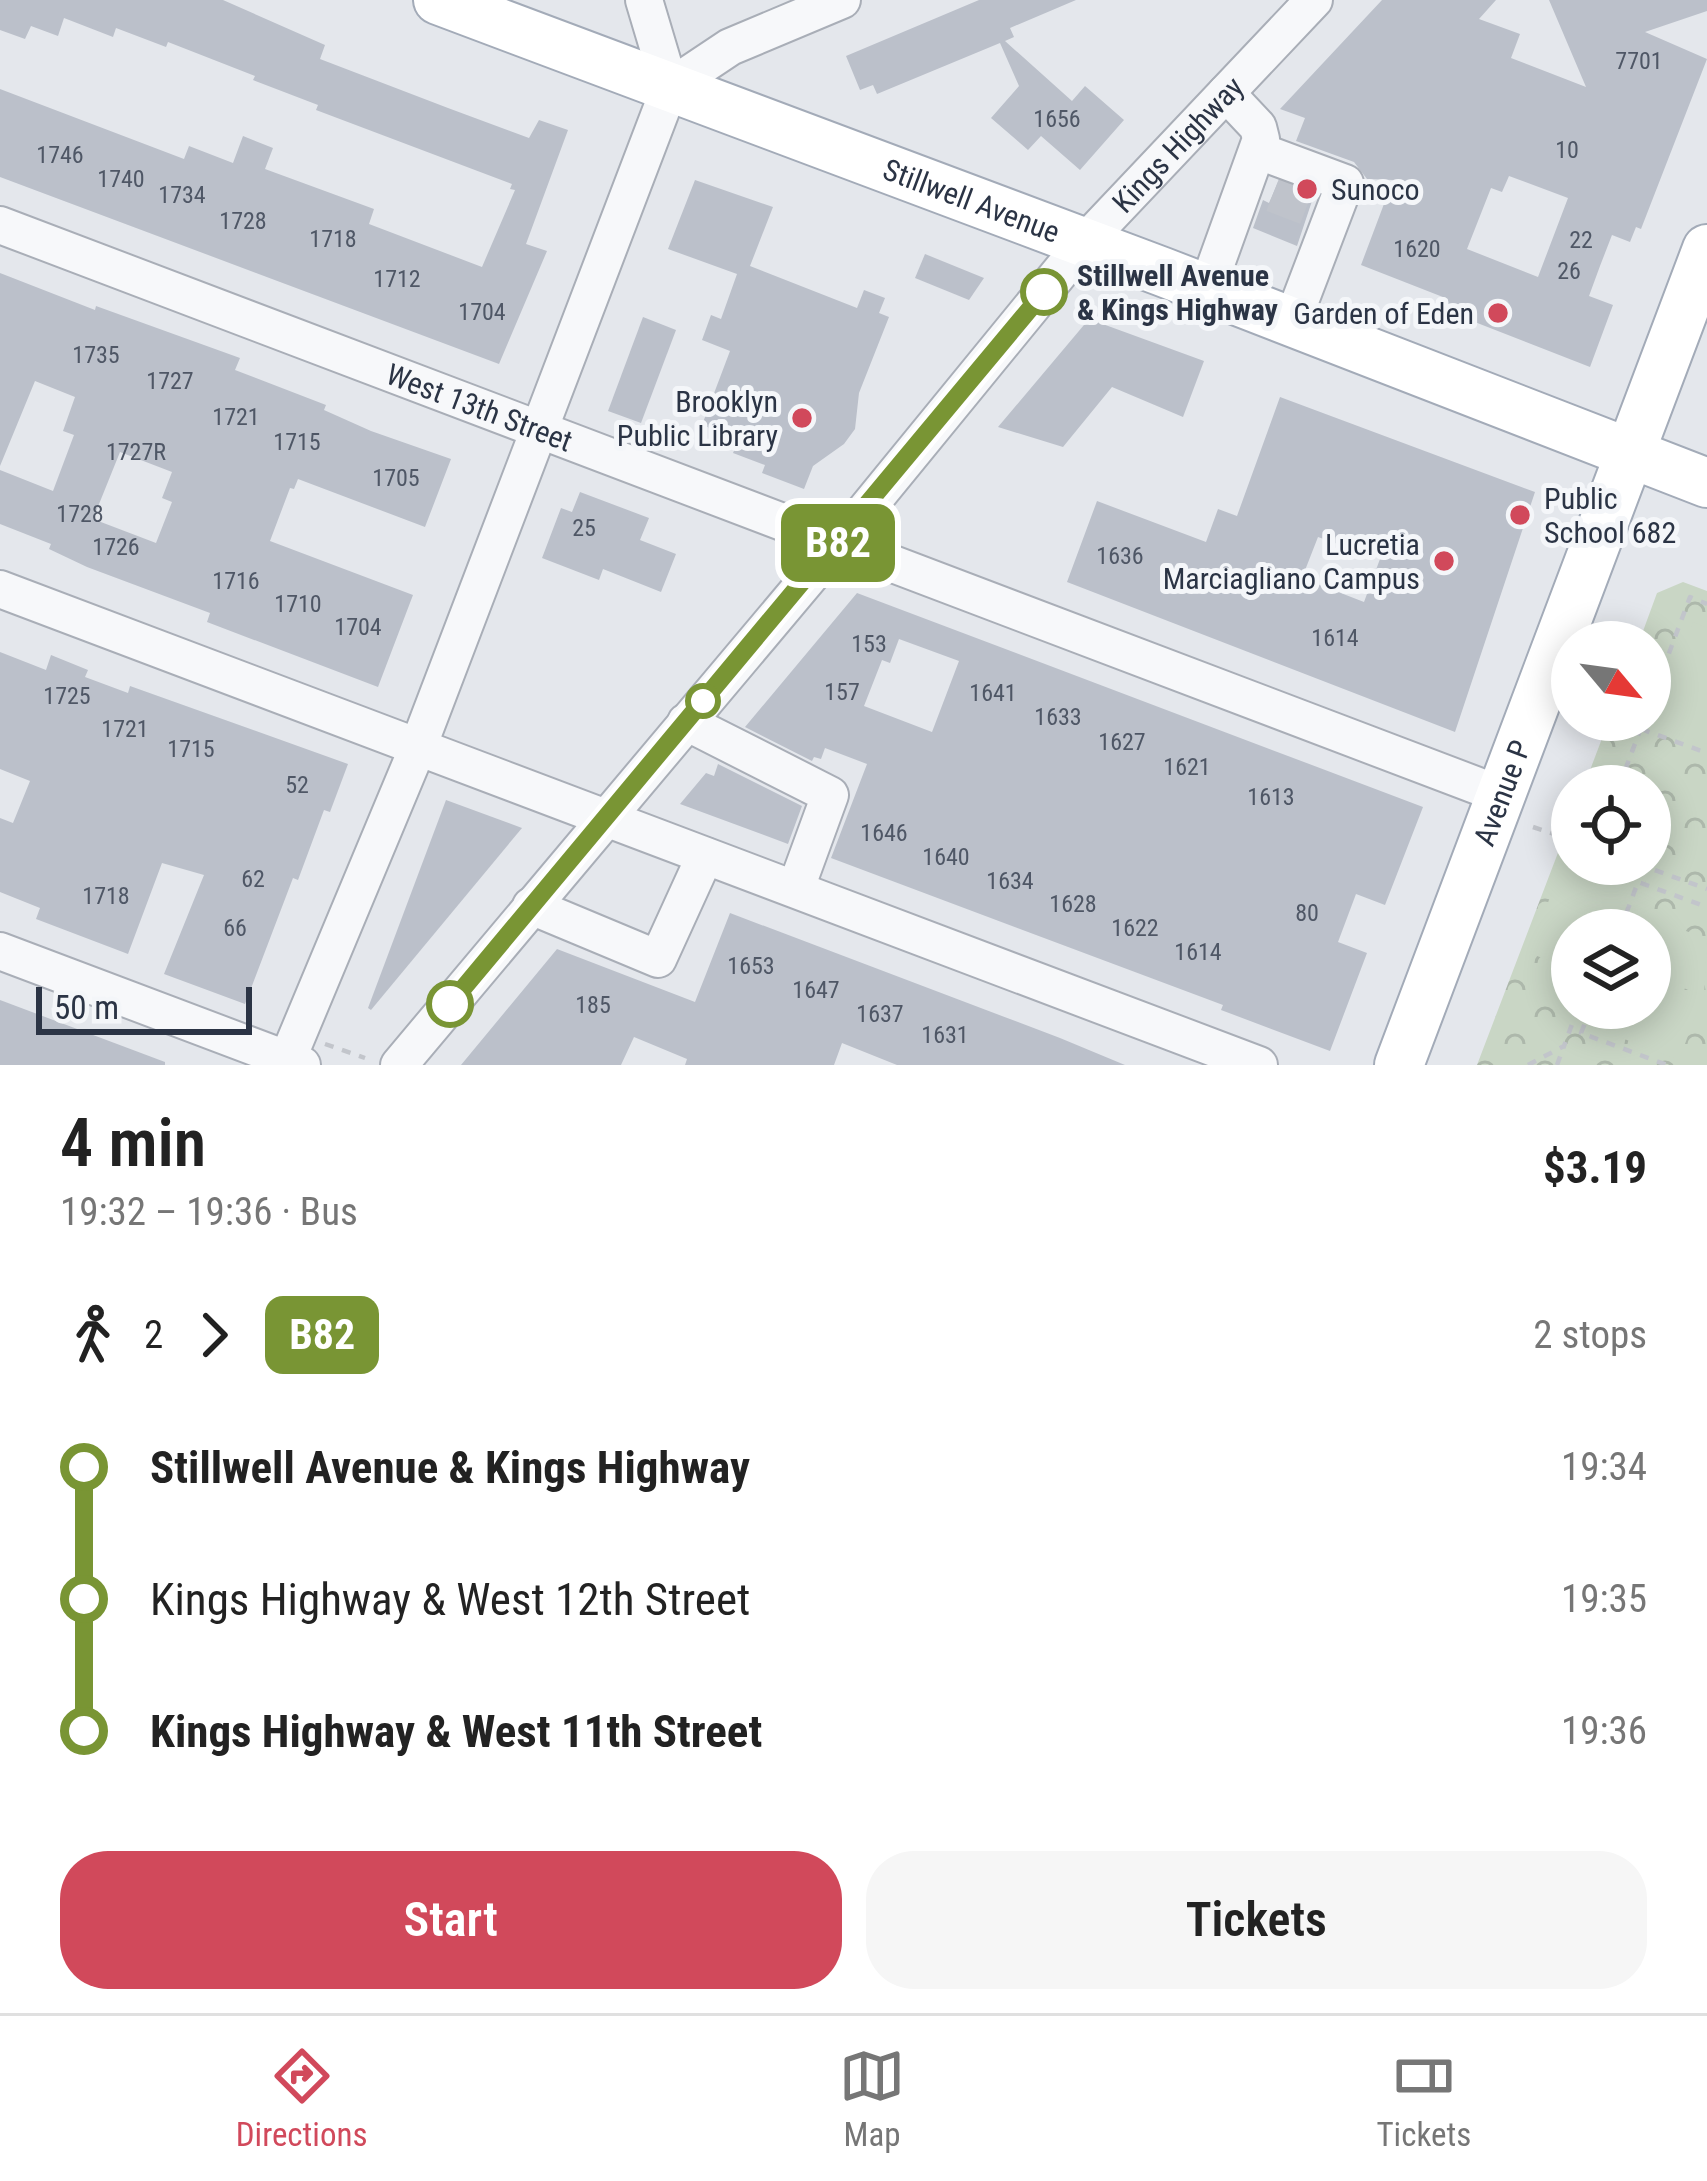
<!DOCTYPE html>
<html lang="en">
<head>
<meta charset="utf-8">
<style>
	body { margin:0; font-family:"Roboto Condensed",sans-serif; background:#f6f6f6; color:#222; height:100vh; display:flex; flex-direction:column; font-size:45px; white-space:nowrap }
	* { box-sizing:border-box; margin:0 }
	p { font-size:39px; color:#767676 }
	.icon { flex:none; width:66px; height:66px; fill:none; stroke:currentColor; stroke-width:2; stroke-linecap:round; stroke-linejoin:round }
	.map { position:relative; height:1065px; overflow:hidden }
	.side { display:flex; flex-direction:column; background:#fff; flex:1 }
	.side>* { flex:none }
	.badge { padding:0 24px; border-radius:18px; font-size:42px; line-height:78px }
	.needle { width:78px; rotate:119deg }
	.controls { position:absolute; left:1551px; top:621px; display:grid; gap:24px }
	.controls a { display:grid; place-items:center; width:120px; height:120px; border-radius:50%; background:#fff; box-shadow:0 6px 30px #0003; font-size:60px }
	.scale { position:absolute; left:36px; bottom:30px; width:216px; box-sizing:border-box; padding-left:12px; border:6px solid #2b3445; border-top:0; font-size:33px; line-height:42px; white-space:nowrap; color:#2b3445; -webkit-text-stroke:9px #f4f6f9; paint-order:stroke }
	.map>.badge { position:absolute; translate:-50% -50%; box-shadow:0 0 0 6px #fff }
	.legs { display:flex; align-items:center; gap:18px; height:132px; padding:0 60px; font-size:39px }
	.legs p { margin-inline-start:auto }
	.overview { display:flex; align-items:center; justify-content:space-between; height:204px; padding:0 60px }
	h1 { font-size:66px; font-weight:600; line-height:90px }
	.button { display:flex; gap:24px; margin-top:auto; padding:24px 60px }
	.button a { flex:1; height:138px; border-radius:48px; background:#d1495b; color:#fff; font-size:48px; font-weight:600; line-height:138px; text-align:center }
	.button a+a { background:#f6f6f6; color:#222 }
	ul { padding:0 60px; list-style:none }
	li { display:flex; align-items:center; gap:42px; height:132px; font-size:45px }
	li i { display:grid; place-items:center; width:18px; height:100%; margin:0 15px; background:currentColor }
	li i::after { content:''; width:30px; height:30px; margin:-15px; border:9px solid; border-radius:50%; background:#fff }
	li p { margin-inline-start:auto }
	li:first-child i { background:linear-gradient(#0000 50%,currentColor 0) }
	li:last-child i { background:linear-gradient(currentColor 50%,#0000 0) }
	.tabs { display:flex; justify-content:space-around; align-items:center; height:168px; border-top:3px solid #e0e0e0; background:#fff; font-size:33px; color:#767676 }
	.tabs a { display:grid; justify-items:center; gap:6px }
	.tabs .current { color:#d1495b }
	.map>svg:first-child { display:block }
</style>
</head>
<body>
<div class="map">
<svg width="1707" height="1065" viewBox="0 0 1707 1065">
	<defs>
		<pattern id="park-crowns" width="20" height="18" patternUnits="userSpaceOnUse" patternTransform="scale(3)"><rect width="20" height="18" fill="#c9d6c5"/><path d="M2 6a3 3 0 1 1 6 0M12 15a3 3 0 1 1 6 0" fill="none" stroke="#adb8ab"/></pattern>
	</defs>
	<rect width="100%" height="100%" fill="#e4e7ec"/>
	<path fill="url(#park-crowns)" fill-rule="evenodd" d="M 1683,582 L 1707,591 L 1707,1065 L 1477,1065 L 1572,816 L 1572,864 L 1650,864 L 1650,786 L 1584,786 L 1609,720 L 1650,720 L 1650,642 L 1639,642 L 1657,593 ZM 1572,930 L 1650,930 L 1650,1008 L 1572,1008 Z"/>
	<g fill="#c9d6c5">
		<polygon points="1693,622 1707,628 1707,744 1655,725"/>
		<polygon points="1570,844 1572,864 1624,864 1649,873 1627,930 1572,930 1572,969 1529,953"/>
		<polygon points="1652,918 1707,939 1704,996 1650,975 1650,930 1647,930"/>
		<polygon points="1650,990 1698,1009 1679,1060 1606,1032 1615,1008 1650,1008"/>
	</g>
	<g fill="#bbc0ca" fill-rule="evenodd">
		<polygon points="0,0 223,0 325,45 320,59 448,108 529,138 539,120 568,130 526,244 547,251 499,364 0,177 0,89 184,159 189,146 233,163 243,136 273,148 265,169 374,209 369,224 482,267 515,190 510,189 512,184 316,110 318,105 253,80 255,76 168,42 166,47 116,28 113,37 64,18 58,36 31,26 25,39 0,30"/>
		<polygon points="979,0 1076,0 1010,28 1014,37 1005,41 1072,101 1085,86 1124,120 1080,170 1041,136 1028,150 991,118 1019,86 1000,43 877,94 873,85 860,90 846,56"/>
		<path d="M 1382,0 L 1496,0 L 1479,19 L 1520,34 L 1511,58 L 1586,87 L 1549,0 L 1707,0 L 1707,11 L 1645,32 L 1707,59 L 1641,229 L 1636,227 L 1630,242 L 1612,235 L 1600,266 L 1589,296 L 1613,305 L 1590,367 L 1444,310 L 1448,299 L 1361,265 L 1393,180 L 1367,179 L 1354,162 L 1296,141 L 1305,118 L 1280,109 ZM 1509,176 L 1568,198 L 1538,277 L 1467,249 L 1491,188 L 1502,192 Z"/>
		<polygon points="695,180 773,207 750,266 857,308 864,290 885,298 879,313 889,317 859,393 855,429 844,444 813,466 804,489 762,473 765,465 733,453 739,439 702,425 730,351 702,340 711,315 721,319 737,274 668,249"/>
		<polygon points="1278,182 1314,195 1297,246 1253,228 1263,200 1269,203"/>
		<polygon points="925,254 984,278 969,300 915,278"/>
		<path d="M 0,273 L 95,310 L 96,306 L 240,358 L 235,370 L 326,405 L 324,410 L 371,431 L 451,459 L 425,527 L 298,479 L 294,489 L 290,488 L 270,541 L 413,595 L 378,687 L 207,622 L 210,613 L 87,567 L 49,549 L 51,544 L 0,524 L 0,470 L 53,491 L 74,435 L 63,431 L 75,397 L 35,381 L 0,466 ZM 120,452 L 172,472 L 162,498 L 172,502 L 156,543 L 93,519 Z"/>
		<polygon points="643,317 676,330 641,423 608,411"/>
		<polygon points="1089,319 1204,361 1183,417 1112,387 1063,447 998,427"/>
		<path d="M 1280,397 L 1535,492 L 1455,732 L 1067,582 L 1097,501 L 1206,542 L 1218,509 L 1237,516 ZM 1318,537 L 1380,559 L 1364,602 L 1302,578 Z"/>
		<polygon points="580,492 649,518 640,540 676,554 661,592 603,569 599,580 542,558 561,508 572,512"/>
		<path d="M 857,593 L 1423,807 L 1385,905 L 1356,894 L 1338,942 L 1367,953 L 1330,1051 L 1221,1010 L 1223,1005 L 831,858 L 867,764 L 825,748 L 821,759 L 814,757 L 812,761 L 745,727 ZM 899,639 L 959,661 L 932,732 L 864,706 L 882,660 L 890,663 Z"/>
		<polygon points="0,652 46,670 51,655 88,670 85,677 128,693 130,686 348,764 330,812 324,810 298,880 293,878 245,1004 164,974 204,875 162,863 128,954 36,919 40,908 0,892 0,818 13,823 30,781 0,769"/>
		<polygon points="718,764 802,806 788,844 680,804 706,773 714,776"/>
		<polygon points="446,800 522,828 371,1010 368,1008"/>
		<polygon points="730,913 1060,1038 1125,1065 897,1065 842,1043 834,1065 685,1065 687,1059 634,1037 621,1065 461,1065 557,949 695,1002"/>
		<polygon points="0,1000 165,1062 165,1065 0,1065"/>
	</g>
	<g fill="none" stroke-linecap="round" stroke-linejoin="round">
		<polyline stroke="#bfc3cb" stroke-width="36" stroke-dasharray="36 18" stroke-linecap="butt" points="1273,194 1309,208"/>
		<g stroke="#a9aeb7" stroke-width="40">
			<g id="minor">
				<polyline points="644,0 670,87"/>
				<polyline points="670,87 730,47 842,0"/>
				<polyline points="1259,151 1345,183 1292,322"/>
				<path id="s1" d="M 0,225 L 1499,794"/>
				<polyline points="1207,289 1261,139 1258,127 1226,93"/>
				<polyline points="0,589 1259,1065"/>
				<polyline points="686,722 830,795 796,888"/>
				<polyline points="531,906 658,959 705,856"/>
				<polyline points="0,951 302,1065"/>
				<polyline points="285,1065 418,747 670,87"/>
				<path id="s2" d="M 399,1065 L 859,518 L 1083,244 L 1314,0"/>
			</g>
		</g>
		<g stroke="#a3abb8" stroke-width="52">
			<g id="major">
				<path id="s3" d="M 438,0 L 1163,272 L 1707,483"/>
				<path id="s4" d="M 1399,1065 L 1707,249"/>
			</g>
		</g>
		<g stroke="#c2c5cb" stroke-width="4.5" stroke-dasharray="9 9" stroke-linecap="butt">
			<polyline points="1650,704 1690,597 1707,604"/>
			<polyline points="1641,729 1707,753"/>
			<polyline points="1619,786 1644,720"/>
			<polyline points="1533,827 1572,840"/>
			<polyline points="1638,864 1707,889"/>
			<polyline points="1620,930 1638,882 1707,907"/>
			<polyline points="1591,1008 1581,1033 1667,1065"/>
			<polyline points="325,1044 365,1058"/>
			<polyline points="1528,1065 1564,1046 1578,1008"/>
			<polyline points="1557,1065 1564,1046"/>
		</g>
		<use href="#minor" stroke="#f7f8fa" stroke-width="36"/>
		<use href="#major" stroke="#fff" stroke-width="48"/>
	</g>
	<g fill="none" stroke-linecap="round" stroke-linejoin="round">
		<g stroke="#fff" stroke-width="27">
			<polyline id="line-1" points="450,1004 1044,292"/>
		</g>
		<use href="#line-1" stroke="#799534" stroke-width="18"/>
	</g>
	<g fill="#d1495b" stroke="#f4f6f9" stroke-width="4.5">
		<circle cx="1307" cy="189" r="12"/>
		<circle cx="1498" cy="313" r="12"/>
		<circle cx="802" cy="418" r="12"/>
		<circle cx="1520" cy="515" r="12"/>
		<circle cx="1444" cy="561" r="12"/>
	</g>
	<g fill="#fff" stroke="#799534" stroke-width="6">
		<circle cx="1044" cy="292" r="21"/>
		<circle cx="703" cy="701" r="15"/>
		<circle cx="450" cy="1004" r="21"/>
	</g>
	<g text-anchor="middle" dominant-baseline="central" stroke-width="10" stroke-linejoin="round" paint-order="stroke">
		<g font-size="24" fill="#4f5766">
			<text x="1639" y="61">7701</text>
			<text x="1057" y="119">1656</text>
			<text x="1567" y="150">10</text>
			<text x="60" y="155">1746</text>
			<text x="121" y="179">1740</text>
			<text x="182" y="195">1734</text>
			<text x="243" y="221">1728</text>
			<text x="333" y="239">1718</text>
			<text x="1581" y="240">22</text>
			<text x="1417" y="249">1620</text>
			<text x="1569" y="271">26</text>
			<text x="397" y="279">1712</text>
			<text x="482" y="312">1704</text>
			<text x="96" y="355">1735</text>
			<text x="170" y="381">1727</text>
			<text x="236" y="417">1721</text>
			<text x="297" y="442">1715</text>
			<text x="136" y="452">1727R</text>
			<text x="396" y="478">1705</text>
			<text x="80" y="514">1728</text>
			<text x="584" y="528">25</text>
			<text x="116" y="547">1726</text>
			<text x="1120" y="556">1636</text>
			<text x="236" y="581">1716</text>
			<text x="298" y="604">1710</text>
			<text x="358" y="627">1704</text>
			<text x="1335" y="638">1614</text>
			<text x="869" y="644">153</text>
			<text x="842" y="692">157</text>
			<text x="993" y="693">1641</text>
			<text x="67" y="696">1725</text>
			<text x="1058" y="717">1633</text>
			<text x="125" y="729">1721</text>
			<text x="1122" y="742">1627</text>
			<text x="191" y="749">1715</text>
			<text x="1187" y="767">1621</text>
			<text x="297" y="785">52</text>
			<text x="1271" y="797">1613</text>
			<text x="884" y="833">1646</text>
			<text x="946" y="857">1640</text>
			<text x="253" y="879">62</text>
			<text x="1010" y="881">1634</text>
			<text x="106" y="896">1718</text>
			<text x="1073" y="904">1628</text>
			<text x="1307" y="913">80</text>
			<text x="235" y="928">66</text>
			<text x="1135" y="928">1622</text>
			<text x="1198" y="952">1614</text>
			<text x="751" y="966">1653</text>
			<text x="816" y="990">1647</text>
			<text x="593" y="1005">185</text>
			<text x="880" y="1014">1637</text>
			<text x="945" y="1035">1631</text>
		</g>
		<g font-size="30" fill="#2b3445" stroke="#f4f6f9">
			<text stroke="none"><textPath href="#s2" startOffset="1206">Kings Highway</textPath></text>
			<text stroke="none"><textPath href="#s3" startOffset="570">Stillwell Avenue</textPath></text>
			<text stroke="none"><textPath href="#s1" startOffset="513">West 13th Street</textPath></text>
			<text stroke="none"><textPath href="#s4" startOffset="291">Avenue P</textPath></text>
		</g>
		<g font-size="30" fill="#2b3445" stroke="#f4f6f9" text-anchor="end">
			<text x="1331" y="189" text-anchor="start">Sunoco</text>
			<text x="1474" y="313">Garden of Eden</text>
			<text x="778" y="401">Brooklyn<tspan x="778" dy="34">Public Library</tspan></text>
			<text x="1544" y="498" text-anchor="start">Public<tspan x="1544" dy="34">School 682</tspan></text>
			<text x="1420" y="544">Lucretia<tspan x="1420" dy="34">Marciagliano Campus</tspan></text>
		</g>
		<g font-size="30" font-weight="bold" fill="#2b3445" stroke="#f4f6f9" text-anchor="start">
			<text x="1077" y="275">Stillwell Avenue<tspan x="1077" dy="34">&amp; Kings Highway</tspan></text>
		</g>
	</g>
</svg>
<div class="controls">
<a><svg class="needle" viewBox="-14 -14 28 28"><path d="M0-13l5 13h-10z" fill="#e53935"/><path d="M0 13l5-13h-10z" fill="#767676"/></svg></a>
<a><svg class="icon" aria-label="locate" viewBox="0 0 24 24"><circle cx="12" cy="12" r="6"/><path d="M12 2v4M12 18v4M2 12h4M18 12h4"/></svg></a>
<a><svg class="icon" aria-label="layers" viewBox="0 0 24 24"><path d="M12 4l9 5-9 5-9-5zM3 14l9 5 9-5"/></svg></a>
</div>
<div class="scale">50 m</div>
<b class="badge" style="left:838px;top:543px;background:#799534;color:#fff">B82</b>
</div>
<section class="side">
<div class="overview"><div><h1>4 min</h1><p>19:32 – 19:36 · Bus</p></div><b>$3.19</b></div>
<div class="legs"><svg class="icon" aria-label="walk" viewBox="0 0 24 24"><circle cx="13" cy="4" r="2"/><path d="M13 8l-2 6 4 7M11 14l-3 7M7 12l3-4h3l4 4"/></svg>2<svg class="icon" aria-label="forward" viewBox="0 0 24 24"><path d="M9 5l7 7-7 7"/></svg><b class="badge" style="background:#799534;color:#fff">B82</b><p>2 stops</p></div>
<ul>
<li><i style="color:#799534"></i><b>Stillwell Avenue &amp; Kings Highway</b><p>19:34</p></li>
<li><i style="color:#799534"></i><span>Kings Highway &amp; West 12th Street</span><p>19:35</p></li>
<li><i style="color:#799534"></i><b>Kings Highway &amp; West 11th Street</b><p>19:36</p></li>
</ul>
<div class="button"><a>Start</a><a>Tickets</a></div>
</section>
<nav class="tabs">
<a class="current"><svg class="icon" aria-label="directions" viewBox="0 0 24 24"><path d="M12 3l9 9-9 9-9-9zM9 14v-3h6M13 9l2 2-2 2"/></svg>Directions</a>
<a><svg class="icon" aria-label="map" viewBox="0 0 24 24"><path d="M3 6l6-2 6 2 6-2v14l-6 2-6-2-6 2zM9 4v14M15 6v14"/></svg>Map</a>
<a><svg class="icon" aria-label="tickets" viewBox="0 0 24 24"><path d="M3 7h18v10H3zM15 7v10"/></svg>Tickets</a>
</nav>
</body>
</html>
